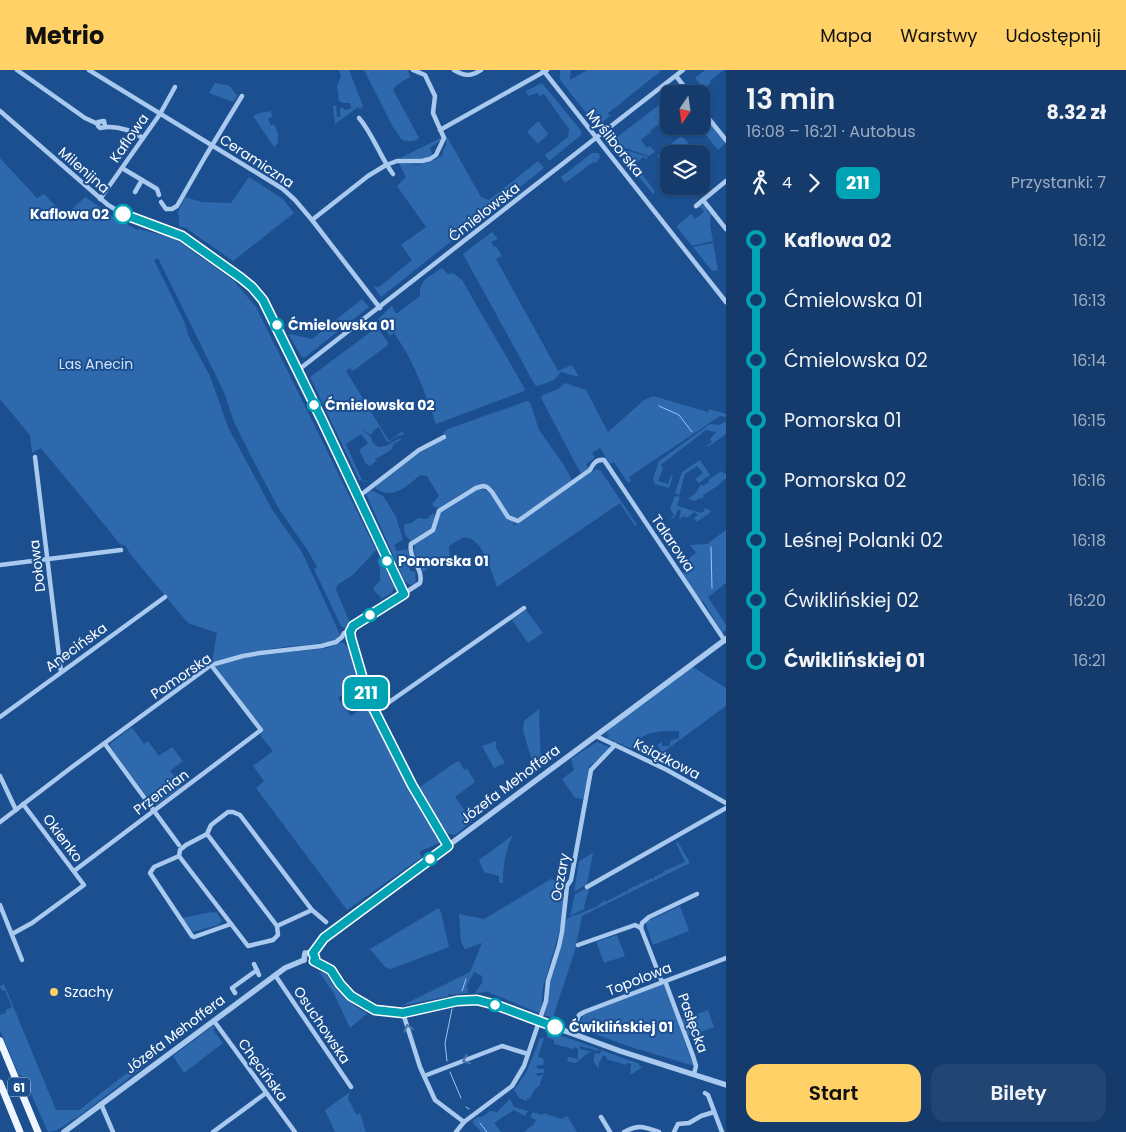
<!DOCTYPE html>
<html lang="pl">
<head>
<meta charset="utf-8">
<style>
	body { margin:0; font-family:Poppins,sans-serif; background:#214673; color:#f1f3f6; height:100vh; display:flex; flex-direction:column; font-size:19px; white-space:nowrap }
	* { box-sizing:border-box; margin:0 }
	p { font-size:16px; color:#9dadc1 }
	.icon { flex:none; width:28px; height:28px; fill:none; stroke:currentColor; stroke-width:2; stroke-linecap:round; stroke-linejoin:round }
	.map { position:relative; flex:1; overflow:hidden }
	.sheet { display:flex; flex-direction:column; background:#143b6b; width:400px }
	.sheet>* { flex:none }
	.badge { padding:0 10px; border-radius:8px; font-size:18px; line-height:32px }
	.needle { width:32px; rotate:193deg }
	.tools { position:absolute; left:660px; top:15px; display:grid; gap:10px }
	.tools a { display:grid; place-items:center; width:50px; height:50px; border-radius:10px; background:#143b6b; box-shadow:0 1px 4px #0004,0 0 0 1px #33557e; font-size:25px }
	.map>.badge { position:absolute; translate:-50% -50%; box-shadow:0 0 0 2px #fff }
	.legs { display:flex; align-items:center; gap:8px; height:55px; padding:0 20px; font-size:16px }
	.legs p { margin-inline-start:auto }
	.headline { display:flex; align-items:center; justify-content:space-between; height:85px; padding:0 20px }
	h1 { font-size:28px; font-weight:600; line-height:38px }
	.cta { display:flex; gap:10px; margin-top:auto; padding:10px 20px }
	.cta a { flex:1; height:58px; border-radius:15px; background:#ffd166; color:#111; font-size:20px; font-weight:600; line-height:58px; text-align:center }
	.cta a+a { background:#214673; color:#f1f3f6 }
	ul { padding:0 20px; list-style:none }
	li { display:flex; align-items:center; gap:18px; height:60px; font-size:19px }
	li i { display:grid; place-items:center; width:8px; height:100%; margin:0 6px; background:currentColor }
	li i::after { content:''; width:12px; height:12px; margin:-6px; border:4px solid; border-radius:50%; background:#143b6b }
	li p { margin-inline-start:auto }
	li:first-child i { background:linear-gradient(#0000 50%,currentColor 0) }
	li:last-child i { background:linear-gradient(currentColor 50%,#0000 0) }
	header { display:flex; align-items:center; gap:30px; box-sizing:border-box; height:70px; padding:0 25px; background:#ffd166; color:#111 }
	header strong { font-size:24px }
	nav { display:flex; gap:28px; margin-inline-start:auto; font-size:18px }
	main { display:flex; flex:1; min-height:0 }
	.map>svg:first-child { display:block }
</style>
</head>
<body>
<header>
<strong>Metrio</strong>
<nav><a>Mapa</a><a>Warstwy</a><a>Udostępnij</a></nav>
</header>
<main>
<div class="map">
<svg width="726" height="1062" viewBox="0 0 726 1062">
	<rect width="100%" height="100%" fill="#1b4f8f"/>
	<g fill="#2e69ad">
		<polygon points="339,0 349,0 363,36 360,39 358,37 335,54 333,36 336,36 337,47 340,47 340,39 342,37 345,40 351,39 350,33 344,33 339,31 337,16 341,7"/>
		<path d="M 364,0 L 408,0 L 410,7 L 397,15 L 393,20 L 416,62 L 419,68 C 414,73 409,71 402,70 L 393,57 Z"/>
		<polygon points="560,0 571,0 570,10 587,0 662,0 607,44 611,45 599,55 595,54 560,10"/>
		<polygon points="705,0 724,0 710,11 711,13 703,18 695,8"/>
		<polygon points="215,13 230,16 237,26 233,32 209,23"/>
		<polygon points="542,13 582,62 580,66 549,91 545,85 568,67 569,59 544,24 540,26 537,23 528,26 526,21"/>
		<polygon points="659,35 666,36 669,39 669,46 650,61 651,62 641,70 647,78 650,76 655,82 649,86 619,76 617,67"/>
		<polygon points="271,41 272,47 268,49 271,56 274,54 278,64 278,73 274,77 253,46 260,43"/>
		<polygon points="701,42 726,73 718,80 699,56 701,56"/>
		<polygon points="537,52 539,52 548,64 538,74 527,62"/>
		<polygon points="446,65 481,127 489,130 538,91 544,98 381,227 373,216 379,217 412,190 401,175 426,157 397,116 406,107 399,93 418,95 430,92 442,86 443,80 446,75"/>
		<polygon points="680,67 684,68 697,84 669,84 669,101 661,93 657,85"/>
		<polygon points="441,68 440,71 430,78 432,83 430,87 425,89 400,88"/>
		<polygon points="619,78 648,87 646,89 643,87 635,94 655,122 653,124 620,84"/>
		<polygon points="592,83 598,83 600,86 597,93 594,92 589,95 565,113 561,107"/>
		<path d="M 0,88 L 37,128 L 44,124 L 65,146 L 85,127 L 114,147 L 137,160 L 139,159 L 174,168 L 234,211 L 256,237 L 376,480 L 353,505 L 337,515 L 336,520 L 350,553 L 345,559 L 341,556 L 314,499 L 317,497 L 308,481 L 279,439 L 253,390 L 234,352 L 224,322 L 158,188 L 154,190 L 184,251 L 189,267 L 210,306 L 228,357 L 273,441 L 302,482 L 337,558 L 340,565 L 337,569 C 320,575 301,575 283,577 C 260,580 237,585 214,592 L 212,591 L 217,563 L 188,553 L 130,484 L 126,476 L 120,474 L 41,378 L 32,383 L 30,365 L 0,329 Z"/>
		<polygon points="249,107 283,129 294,143 233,191 186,158 179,156 179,145 177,144 185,127 202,132 231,133"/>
		<polygon points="702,134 707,138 706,139 709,143 711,143 710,155 713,171 692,176 677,157 678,155 691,144 695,149 704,142 701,137 699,138 697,136"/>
		<polygon points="492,162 498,169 491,172 494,177 496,176 502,186 496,189 558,301 572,295 579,307 561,302 554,310 538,316 535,315 463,184"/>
		<polygon points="713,173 718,200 712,201 693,177"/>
		<path d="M 442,198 L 448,204 L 453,203 L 462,210 L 525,319 L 524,321 L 436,354 C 425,322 414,291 394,263 L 390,266 L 378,249 L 392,236 L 396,244 L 420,226 L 420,218 L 425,209 Z"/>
		<polygon points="362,229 369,237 304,288 301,286 289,265 290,264 312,269"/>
		<path d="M 377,257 L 389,274 L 353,301 L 350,298 L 346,301 L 389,371 L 402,361 L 404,365 L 397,366 L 389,372 L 387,372 L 379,357 L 374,360 L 371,365 L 361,359 L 371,367 L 373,373 L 378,377 L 386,376 L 400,368 L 401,370 L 393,374 L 392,379 C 386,383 382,386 375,389 L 376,391 L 370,396 L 366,394 L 359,380 L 368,373 L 361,364 L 346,374 L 362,410 L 371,412 L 369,412 L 359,410 L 310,307 Z"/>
		<polygon points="565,313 586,320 608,362 643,331 653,326 708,342 709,339 726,344 726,347 720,346 629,407 631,411 628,413 614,392 610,394 600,378 592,383 595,388 586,394 589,398 581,404 541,328 543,325 558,319"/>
		<path d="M 527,331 L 530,332 L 539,360 L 564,395 L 572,410 L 518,449 L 512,449 L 488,415 C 476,411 451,431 440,438 L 434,437 L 432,434 L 439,426 L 427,406 L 421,405 C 405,416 395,431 375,418 C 385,404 428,376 445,369 L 443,363 L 448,359 Z"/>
		<polygon points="726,351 726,364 708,377 707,376 712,372 710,369 716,362 706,360 662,394 661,396 663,398 658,411 668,414 671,405 673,406 669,418 655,414 653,409 659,391 710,354 719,355"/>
		<polygon points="700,390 710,405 699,413 695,409 703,403 697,396 685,404 679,425 675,423 682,402"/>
		<path d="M 596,399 L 601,401 L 637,455 L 635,456 L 620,433 L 497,517 C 492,504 482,464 463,468 C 459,469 453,474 449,476 L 450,492 L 440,498 L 437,496 L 429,497 L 423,502 L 414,481 L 415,474 L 433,462 L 439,444 L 477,420 L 483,419 C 498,423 499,451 517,452 L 513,455 L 513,456 Z"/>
		<polygon points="722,401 724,404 726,403 726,408 719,414 719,415 703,425 704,427 700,429 699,428 695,431 688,429 696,423 701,414 703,416 709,412 708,410"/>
		<polygon points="371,420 383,426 389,435 396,447 403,470 394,475 397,481 407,479 410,487 407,493 411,502 415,501 416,512 411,515 405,512 366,424"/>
		<polygon points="675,426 680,427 677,436 701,443 705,440 704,438 708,439 711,442 697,452 694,448 698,445 695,442 686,448 684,446 679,449 681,441 678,439 674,448 670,449 674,445 670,439"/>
		<path d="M 433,443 L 435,447 L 431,458 L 411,471 C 406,467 402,461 405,454 L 411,453 L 418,448 L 427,449 Z"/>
		<polygon points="726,460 726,513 708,527 726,555 726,560 722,563 705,534 698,527 682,503 686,501 681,494 696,483 690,475 707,474"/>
		<polygon points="380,487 394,516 392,523 380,529 381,527 375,522 373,518 380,511 380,499 377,490"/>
		<polygon points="526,540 543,563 528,573 512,550"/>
		<polygon points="342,572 348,577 357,612 338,628 351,646 366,636 441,772 419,782 422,787 347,840 256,718 264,711 253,696 273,681 260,665 264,661 215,596 253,586 327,578"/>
		<path d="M 693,597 L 726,618 L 726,636 L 666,680 L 670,676 L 665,681 L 661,681 L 657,675 L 662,672 L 662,676 L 670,676 L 670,671 L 679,668 L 679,661 C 661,661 641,660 632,679 L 607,668 L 609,664 L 605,666 L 610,658 Z"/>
		<polygon points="539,639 541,696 535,700 523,661 524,651"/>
		<polygon points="131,658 134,660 144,674 148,671 159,686 172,677 183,691 170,701 182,716 156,735 152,733 110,677 111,673"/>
		<polygon points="496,671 496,678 505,693 494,698 482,676"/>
		<polygon points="597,672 611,678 589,697 583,729 575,728 562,709 574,700 571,689"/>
		<polygon points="456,692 460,692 464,700 467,698 475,712 455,727 472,751 455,765 446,763 420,717"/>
		<path d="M 513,765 C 505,781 503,796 503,813 L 499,813 L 499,806 L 484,802 L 479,790 Z"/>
		<path d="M 678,772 L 690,793 L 582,846 L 575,880 L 554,944 L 556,949 L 544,945 L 549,928 L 548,913 L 562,872 L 565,852 L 568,848 L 596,837 L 605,830 L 606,832 C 610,828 621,825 623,822 L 626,822 L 630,818 L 631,819 L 632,817 L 635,817 L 636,815 L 638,816 L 640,813 L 645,812 L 646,810 L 649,810 L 650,808 L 653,809 L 656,805 L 657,807 L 659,804 L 662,804 L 664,801 L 685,792 L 676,773 Z"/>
		<polygon points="593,783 587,814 574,822 579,791"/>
		<path d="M 551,809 L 562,814 L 564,835 L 561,856 L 543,917 L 541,944 L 488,922 L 475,923 C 479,917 484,913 482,906 L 474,902 L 467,916 L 468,923 L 451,925 L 451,924 L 448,924 L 449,926 L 401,936 L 470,902 L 482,873 L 465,879 L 461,872 L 459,844 L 484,849 Z"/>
		<polygon points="587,818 589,819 587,827 586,828 584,839 570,846 575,824"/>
		<polygon points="680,836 689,861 653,875 645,852"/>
		<polygon points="437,839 440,839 449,877 391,899 385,897 370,879"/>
		<polygon points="211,842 217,843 222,851 218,855 193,862 182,848"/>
		<polygon points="617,865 625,886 604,893 596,872"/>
		<path d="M 319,902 L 325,903 C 337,920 348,934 367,943 L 367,944 L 350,958 L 333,922 Z"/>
		<path d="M 4,914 L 56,1040 L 79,1040 L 140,993 L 143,995 L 142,998 L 78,1047 C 67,1052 59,1062 48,1062 L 23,1006 L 19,1005 L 0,960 L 0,945 L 6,943 L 6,940 L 12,937 L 5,920 L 2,921 L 0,916 Z"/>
		<polygon points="662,914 664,914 694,996 634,978 583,960 579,954 584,944"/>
		<polygon points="708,940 714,957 690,966 688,965 682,950"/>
		<polygon points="213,956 215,958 213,960 223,973 184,1003 173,986"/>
		<polygon points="548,962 568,968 599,979 599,981 580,976 580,979 593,982 588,983 576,993 569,992 567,990 568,987 578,989 578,979 574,977 573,979 554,974 554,970 546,967"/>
		<polygon points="540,968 544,968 538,987 544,989 543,995 539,995 536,997 539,999 544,999 544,1003 537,1003 536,1005 539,1006 544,1004 542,1007 540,1015 534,1020 530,1029 527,1028 527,1031 519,1028 514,1020 527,1001"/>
		<path d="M 601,980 L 645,996 L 639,994 L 639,996 L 643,997 L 630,1005 L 631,994 L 627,993 L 626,995 L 606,989 L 607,987 L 603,985 L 600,992 L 599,992 L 599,998 C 593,994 593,989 595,983 L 600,984 Z"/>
		<polygon points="350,1022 348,1029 357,1045 360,1043 366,1062 335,1062 325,1040"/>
		<polygon points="510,1029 514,1037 528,1041 525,1046 514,1040 494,1053 501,1062 481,1062 473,1053 473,1050 478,1047 482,1047 490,1041 497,1042"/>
		<polygon points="533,1042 542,1045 544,1043 561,1049 567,1046 577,1062 524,1062 533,1055 536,1050 530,1047"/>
	</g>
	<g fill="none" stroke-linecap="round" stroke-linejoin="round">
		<g stroke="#9cc4f0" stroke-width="1">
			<polyline points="659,336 679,345 692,362"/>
			<polyline points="711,477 712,518"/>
			<polyline points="462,921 466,909"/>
			<polyline points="447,991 445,973 452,939"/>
			<polyline points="450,1002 461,1028"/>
			<polyline points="466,1037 469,1039"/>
			<polyline points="480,1053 487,1062"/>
		</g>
		<g stroke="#a9c9ee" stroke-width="4.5">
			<polyline points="17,0 85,48 98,54"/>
			<polyline points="89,0 283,119 295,130 312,150 380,238"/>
			<path d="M 454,0 C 464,6 471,7 481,0"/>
			<polyline points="543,0 726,232"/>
			<polyline points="676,6 690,24"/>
			<polyline points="701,39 726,70"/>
			<polyline points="0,41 108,135 128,147 182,166 241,208 252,217 263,229 322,350 404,524"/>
			<path d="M 359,48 C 373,64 380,87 393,104"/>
			<path d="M 105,56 L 104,51 L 98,52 L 98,56 L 100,58 C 115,55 129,59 143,68"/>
			<polyline points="440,60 547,0"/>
			<polyline points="122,98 157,119 159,125"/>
			<polyline points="726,111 703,130 726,159"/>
			<polyline points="135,122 142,110"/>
			<polyline points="100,129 160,44 175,17"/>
			<polyline points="161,132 166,139 172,139 177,136 205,87 242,26"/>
			<polyline points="696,136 703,130"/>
			<polyline points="312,150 368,106 386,95 397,91 422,91 430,89 436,85 444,68 433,43 435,26 425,5 413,0"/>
			<polyline points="297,301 683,0"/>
			<polyline points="35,387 61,602"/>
			<polyline points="358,427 419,380 444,367"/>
			<polyline points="0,495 121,480"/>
			<path d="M 350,562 C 354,604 375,642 394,679 C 412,712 430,744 448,777"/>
			<polyline points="375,642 524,538"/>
			<polyline points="0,647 165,527"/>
			<polyline points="596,666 667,700 726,733"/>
			<polyline points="105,674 179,775"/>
			<polyline points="0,706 16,740"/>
			<path d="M 0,752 L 72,697 L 211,595 L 243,586 L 260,583 L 321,576 L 336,572 L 342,567 L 344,563 L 350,562 L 353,557 L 420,513 C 424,499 408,488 411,474 L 433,460 L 439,441 L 476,418 L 483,416 L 487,417 L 492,422 L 508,447 L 518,451 L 590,400 C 593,394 596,389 604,390 L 725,571"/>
			<polyline points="207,764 277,856"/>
			<polyline points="179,786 154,797 150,803 192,866 194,867 231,854"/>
			<polyline points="74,801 261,660 211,595"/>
			<polyline points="587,817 726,738"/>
			<polyline points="0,835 22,890"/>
			<polyline points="312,840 277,856 278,865 273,870 248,876 179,786 180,780 186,775 207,764 211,755 228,742 233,742 240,745 312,840 326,852"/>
			<polyline points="641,858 642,853 649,847 697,824"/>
			<polyline points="12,864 32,853 84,815 23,734"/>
			<polyline points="578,875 635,855 641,858 662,912"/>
			<polyline points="254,894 259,905"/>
			<polyline points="275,905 351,1017"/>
			<polyline points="665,911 693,986 696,996 694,1004"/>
			<polyline points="235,923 232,918 257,900"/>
			<polyline points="403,943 420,997 435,1030 464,1052"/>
			<polyline points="214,951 295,1062"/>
			<polyline points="572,963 579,945 584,942 726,888"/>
			<polyline points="424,1006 502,976 528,984"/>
			<polyline points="705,1023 708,1025 722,1062"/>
			<polyline points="101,1034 113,1062"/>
			<polyline points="601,1047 610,1062"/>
			<polyline points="213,1062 266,1023"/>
			<polyline points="456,1062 464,1052 512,1016 524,996 546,931 548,911 559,876 562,862 567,816 571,810 591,700 615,675"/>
			<path d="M 624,1062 C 639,1054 644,1057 659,1062"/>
			<polyline points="674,1062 678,1054 689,1053 701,1046 714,1042"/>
		</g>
		<g stroke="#a9c9ee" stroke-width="5.5">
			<polyline points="313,883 324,868 726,569"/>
			<polyline points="304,890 305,883 313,883"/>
			<polyline points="314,891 331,900 351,926 375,940 403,943 457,931 483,931 620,981 726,1015"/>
			<polyline points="64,1062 285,898 304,890"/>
		</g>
		<g stroke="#f0f6ff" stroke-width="7">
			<polyline points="0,971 38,1062"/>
			<polyline points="0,1013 20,1062"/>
		</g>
	</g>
	<defs><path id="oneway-chevron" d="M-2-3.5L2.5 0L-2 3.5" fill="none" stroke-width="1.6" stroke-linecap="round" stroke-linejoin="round" transform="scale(1.25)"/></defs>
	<g stroke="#4674ac">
		<use href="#oneway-chevron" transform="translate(408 958) rotate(-106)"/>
		<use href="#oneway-chevron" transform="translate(466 990) rotate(158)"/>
	</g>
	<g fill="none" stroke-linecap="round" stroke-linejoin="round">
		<g stroke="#fff" stroke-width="11">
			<polyline id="line-1" points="123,144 182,166 241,208 252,217 263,230 322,350 404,524 353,556 350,562 351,568 369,630 412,715 448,776 324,868 313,883 315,888 314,891 331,900 340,914 351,926 375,940 403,943 457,931 477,930 496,935 555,957"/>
		</g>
		<use href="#line-1" stroke="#00a3b4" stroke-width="8"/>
	</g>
	<g fill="#fff" stroke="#00a3b4" stroke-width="2.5">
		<circle cx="123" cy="144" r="9"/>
		<circle cx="277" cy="255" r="6"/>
		<circle cx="314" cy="335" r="6"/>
		<circle cx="387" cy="491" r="6"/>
		<circle cx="370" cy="545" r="6"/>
		<circle cx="430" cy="789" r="6"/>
		<circle cx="495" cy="935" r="6"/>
		<circle cx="555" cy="957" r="9"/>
	</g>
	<circle fill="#ffd166" stroke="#1b4f8f" stroke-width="2" cx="54" cy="922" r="5"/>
	<g text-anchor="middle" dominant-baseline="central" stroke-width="4" stroke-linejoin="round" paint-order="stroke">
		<rect fill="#1b4f8f" stroke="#bbcadd" stroke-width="1" x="8" y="1007.5" width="22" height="19" rx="4"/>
		<g font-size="12" font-weight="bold" fill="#fff">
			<text x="19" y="1017">61</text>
		</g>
		<g font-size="14" fill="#fff" stroke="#1b4f8f">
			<text transform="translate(129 68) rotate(-55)">Kaflowa</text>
			<text transform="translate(615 73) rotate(51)">Myśliborska</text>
			<text transform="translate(257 91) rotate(33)">Ceramiczna</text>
			<text transform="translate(84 100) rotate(41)">Milenijna</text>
			<text transform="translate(484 142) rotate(-38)">Ćmielowska</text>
			<text transform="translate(673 473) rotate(56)">Talarowa</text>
			<text transform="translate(37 496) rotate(-97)">Dołowa</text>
			<text transform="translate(76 577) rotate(-36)">Anecińska</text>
			<text transform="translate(181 606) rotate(-34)">Pomorska</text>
			<text transform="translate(667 689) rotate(27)">Książkowa</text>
			<text transform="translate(510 714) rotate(-37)">Józefa Mehoffera</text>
			<text transform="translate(161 722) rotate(-37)">Przemian</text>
			<text transform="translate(63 768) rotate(53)">Okienko</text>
			<text transform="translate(560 807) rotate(-79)">Oczary</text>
			<text transform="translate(639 909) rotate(-21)">Topolowa</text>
			<text transform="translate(693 953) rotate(70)">Pasłęcka</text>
			<text transform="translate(322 955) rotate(56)">Osuchowska</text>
			<text transform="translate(175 964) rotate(-37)">Józefa Mehoffera</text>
			<text transform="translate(263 1000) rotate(54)">Chęcińska</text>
		</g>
		<g font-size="14" font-weight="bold" fill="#fff" stroke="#1b4f8f" text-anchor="start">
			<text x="109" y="144" text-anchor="end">Kaflowa 02</text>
			<text x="288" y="255">Ćmielowska 01</text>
			<text x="325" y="335">Ćmielowska 02</text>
			<text x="398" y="491">Pomorska 01</text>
			<text x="569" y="957">Ćwiklińskiej 01</text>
		</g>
		<g font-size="14" fill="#cfe3fa" stroke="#1b4f8f">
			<text x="96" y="294">Las Anecin</text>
		</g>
		<g font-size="14" fill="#fff" stroke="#1b4f8f" text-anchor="start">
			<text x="64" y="922">Szachy</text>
		</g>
	</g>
</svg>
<div class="tools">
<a><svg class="needle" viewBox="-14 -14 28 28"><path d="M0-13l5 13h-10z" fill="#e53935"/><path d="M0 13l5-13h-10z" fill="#9dadc1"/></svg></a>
<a><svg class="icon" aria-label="layers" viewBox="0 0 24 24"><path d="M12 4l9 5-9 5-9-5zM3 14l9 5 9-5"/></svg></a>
</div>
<b class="badge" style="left:366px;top:623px;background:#00a3b4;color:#fff">211</b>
</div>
<section class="sheet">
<div class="headline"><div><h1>13 min</h1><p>16:08 – 16:21 · Autobus</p></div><b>8.32 zł</b></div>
<div class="legs"><svg class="icon" aria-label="walk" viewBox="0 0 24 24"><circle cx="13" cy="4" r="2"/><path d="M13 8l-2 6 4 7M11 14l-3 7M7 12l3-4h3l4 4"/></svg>4<svg class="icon" aria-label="forward" viewBox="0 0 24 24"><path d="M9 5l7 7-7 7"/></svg><b class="badge" style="background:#00a3b4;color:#fff">211</b><p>Przystanki: 7</p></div>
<ul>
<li><i style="color:#00a3b4"></i><b>Kaflowa 02</b><p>16:12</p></li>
<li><i style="color:#00a3b4"></i><span>Ćmielowska 01</span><p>16:13</p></li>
<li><i style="color:#00a3b4"></i><span>Ćmielowska 02</span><p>16:14</p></li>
<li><i style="color:#00a3b4"></i><span>Pomorska 01</span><p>16:15</p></li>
<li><i style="color:#00a3b4"></i><span>Pomorska 02</span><p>16:16</p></li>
<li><i style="color:#00a3b4"></i><span>Leśnej Polanki 02</span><p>16:18</p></li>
<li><i style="color:#00a3b4"></i><span>Ćwiklińskiej 02</span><p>16:20</p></li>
<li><i style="color:#00a3b4"></i><b>Ćwiklińskiej 01</b><p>16:21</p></li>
</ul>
<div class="cta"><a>Start</a><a>Bilety</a></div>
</section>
</main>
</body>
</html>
